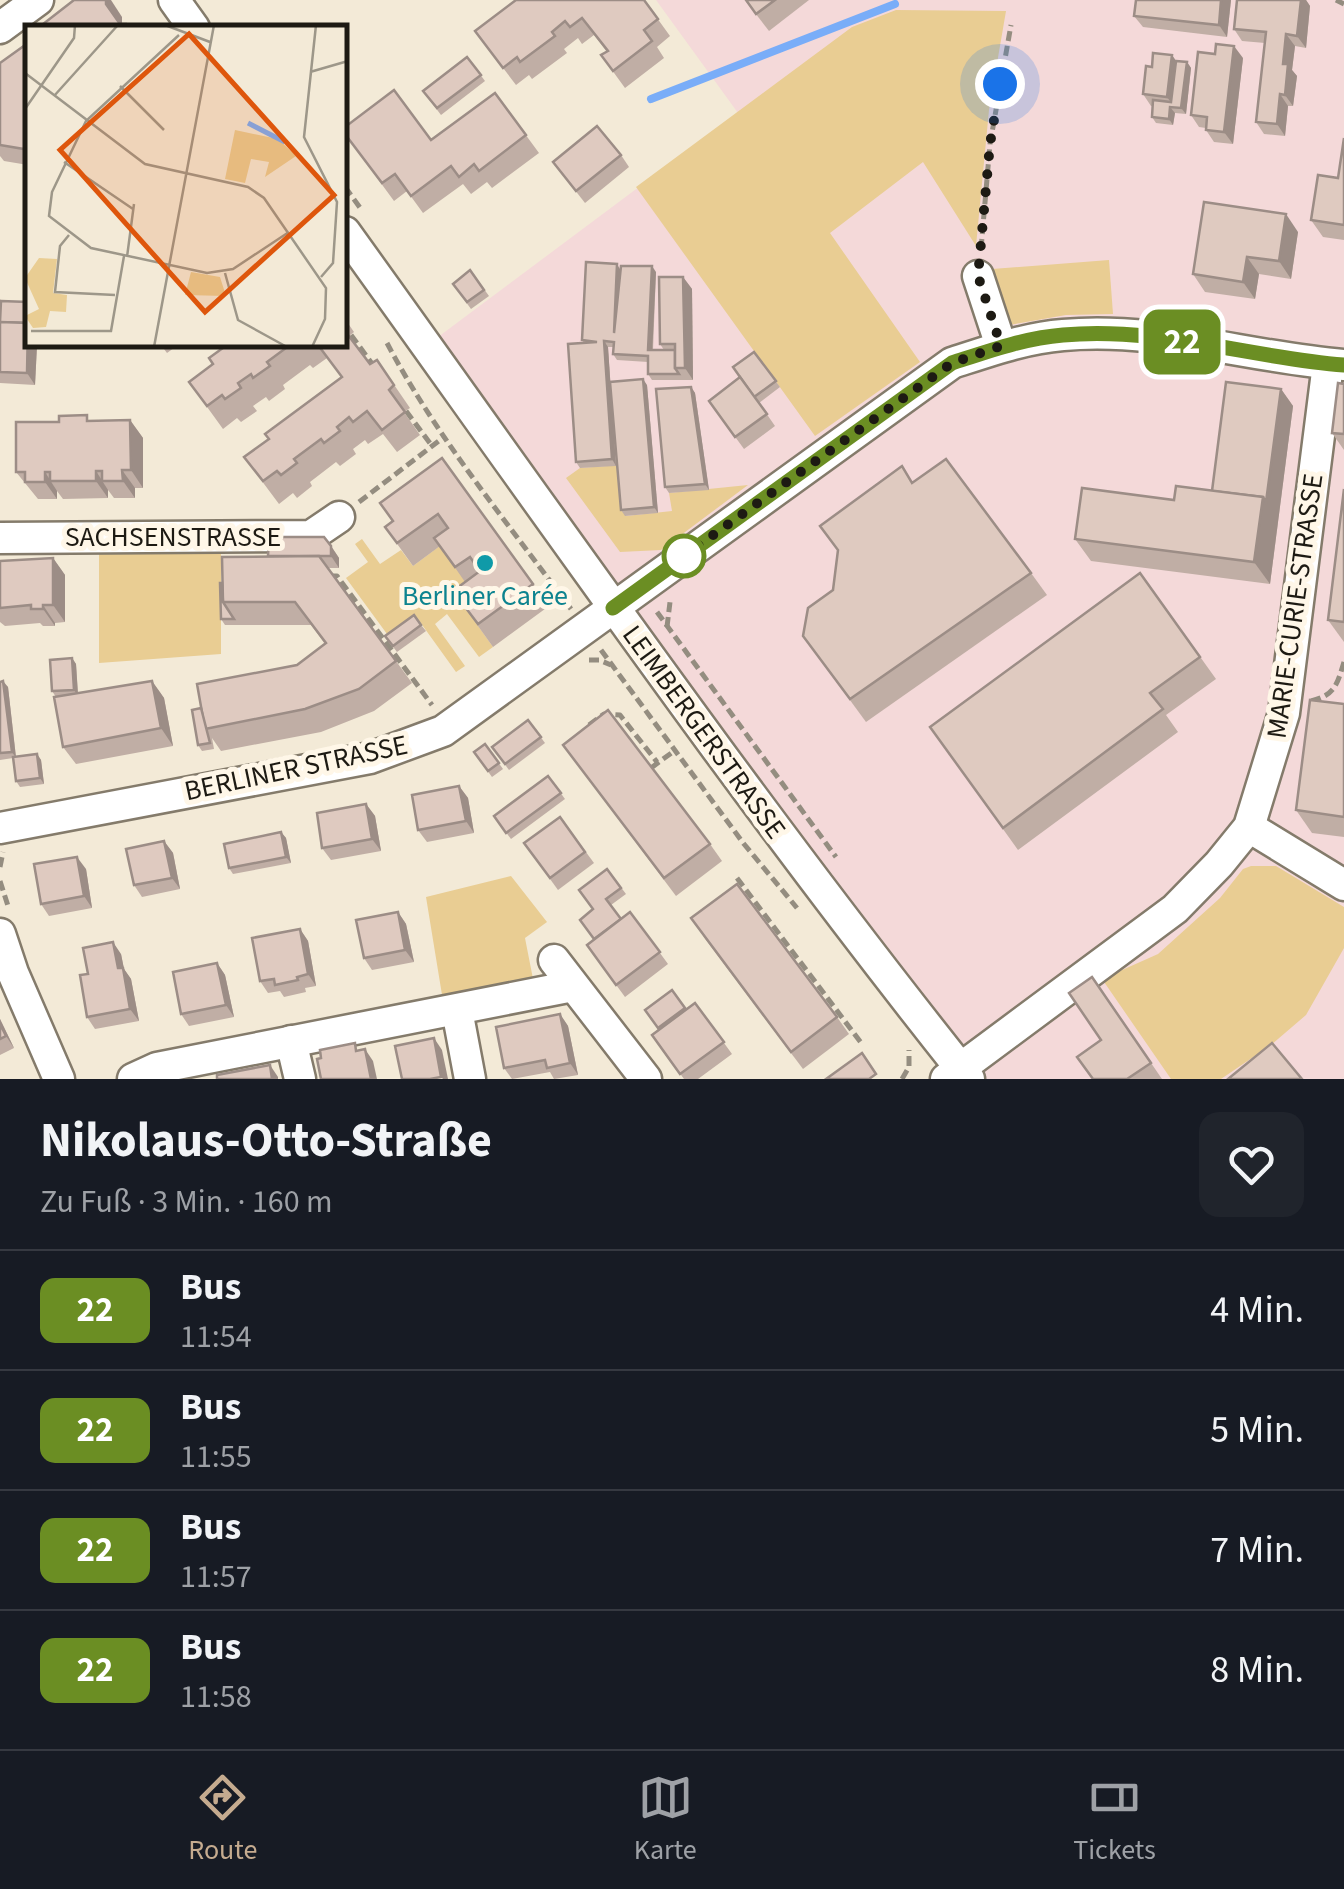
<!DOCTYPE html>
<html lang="de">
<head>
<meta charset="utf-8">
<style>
	body { margin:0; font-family:"Source Sans 3",sans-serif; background:#20242c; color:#f1f3f6; height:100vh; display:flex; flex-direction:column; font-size:38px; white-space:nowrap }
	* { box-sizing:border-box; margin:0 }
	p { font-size:32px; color:#9ea1a6 }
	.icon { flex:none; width:55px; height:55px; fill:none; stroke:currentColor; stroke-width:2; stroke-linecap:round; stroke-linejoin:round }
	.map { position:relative; height:1079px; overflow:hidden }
	.sheet { display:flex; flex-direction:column; background:#171b24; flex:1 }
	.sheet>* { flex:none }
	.badge { padding:0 20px; border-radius:15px; font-size:35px; line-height:65px }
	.you { position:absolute; width:50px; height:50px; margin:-25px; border:8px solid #fff; border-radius:50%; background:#1a73e8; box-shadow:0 0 0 15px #1a73e833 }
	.map>.badge { position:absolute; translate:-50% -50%; box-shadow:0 0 0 5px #fff }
	.round { display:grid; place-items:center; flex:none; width:105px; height:105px; border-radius:20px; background:#20242c }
	.overview { display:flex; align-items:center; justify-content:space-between; height:170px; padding:0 40px }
	h1 { font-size:48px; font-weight:700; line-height:75px }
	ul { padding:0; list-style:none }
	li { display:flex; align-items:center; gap:30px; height:120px; padding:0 40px; border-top:2px solid #363941 }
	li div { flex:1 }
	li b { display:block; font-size:38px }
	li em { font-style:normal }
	li .badge { min-width:110px; font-weight:700; text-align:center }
	.tab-bar { display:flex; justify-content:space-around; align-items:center; height:140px; border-top:2px solid #363941; background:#171b24; font-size:28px; color:#9ea1a6 }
	.tab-bar a { display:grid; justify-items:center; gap:5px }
	.tab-bar .current { color:#c5ab8f }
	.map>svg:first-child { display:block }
</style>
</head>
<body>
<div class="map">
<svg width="1344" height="1079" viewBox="0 0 1344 1079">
	<rect width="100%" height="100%" fill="#f3ead7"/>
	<polygon fill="#f4d9d9" points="656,0 1344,0 1344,1079 969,1079 426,346 738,113"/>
	<g fill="#e9cd93">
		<polygon points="896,10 1006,11 989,110 976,246 923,162 830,233 920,362 815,436 636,187 852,27"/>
		<polygon points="1109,260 1113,314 1066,315 1004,326 992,269"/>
		<polygon points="621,465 626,516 672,511 669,493 748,485 661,550 620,552 566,478 580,468"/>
		<polygon points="453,536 470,589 469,613 493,647 479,657 447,614 435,624 465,666 456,672 415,615 387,634 346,578 368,562 355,544 362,539 380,564 401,550 413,566"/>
		<polygon points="221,548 221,654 99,663 99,551"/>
		<polygon points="1251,866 1276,866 1344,907 1344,948 1306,1015 1271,1045 1221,1079 1171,1079 1102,979 1158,954 1220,898 1243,869"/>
		<polygon points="511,876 547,922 525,938 534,984 443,1001 426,897"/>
	</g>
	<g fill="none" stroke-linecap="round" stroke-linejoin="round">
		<polyline stroke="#79adf8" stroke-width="8" points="651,99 895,4"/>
		<g stroke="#847b6b" stroke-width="35">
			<g id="minor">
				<polyline points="174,0 194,28"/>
				<polyline points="0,28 38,0"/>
				<path d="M 345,232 C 550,517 750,805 969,1079"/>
				<polyline points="978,276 1001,346"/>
				<polyline points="0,538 311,536 339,517"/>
				<polyline points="1249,827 1344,885"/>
				<path d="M 0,828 L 370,758 L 443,731 L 952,363 C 989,351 1025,338 1063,335 C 1157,326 1251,358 1344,365"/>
				<polyline points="0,934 13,973 59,1079"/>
				<polyline points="554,960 646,1079"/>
				<polyline points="457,1010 470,1079"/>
				<polyline points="291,1041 300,1079"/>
				<polyline points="133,1079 157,1068 573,986"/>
				<polyline points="946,1079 1175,909 1219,864 1249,827 1284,713 1328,364"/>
			</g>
		</g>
		<g stroke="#948d80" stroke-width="5" stroke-dasharray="10 5" stroke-linecap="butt">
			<polyline points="1336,0 1344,4"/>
			<polyline points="345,187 361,209"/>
			<polyline points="981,249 990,144 1011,25"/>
			<polyline points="351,335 373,365"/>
			<path d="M 387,343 C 437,438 507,522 571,609"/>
			<polyline points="406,411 432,446"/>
			<polyline points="359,502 444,437"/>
			<polyline points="329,576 337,576 432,705"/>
			<polyline points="657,612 836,857"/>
			<polyline points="667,627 670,602"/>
			<polyline points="601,650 744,844 797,908"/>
			<polyline points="589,660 599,660 611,665"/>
			<path d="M 1311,701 C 1335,695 1337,685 1344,662"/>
			<polyline points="589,725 604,714 620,715 657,762"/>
			<polyline points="651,768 674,751"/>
			<polyline points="0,867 3,852"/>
			<polyline points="737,878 862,1044"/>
			<polyline points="0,881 8,906"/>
			<polyline points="902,1079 909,1067 909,1050"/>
		</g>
		<use href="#minor" stroke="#fff" stroke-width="30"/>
	</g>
	<g fill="#c0aea5">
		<polygon points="644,0 670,36 657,47 664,58 625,88 601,55 607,52 594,35 582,44 578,38 564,49 567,53 532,79 529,75 516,85 475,31"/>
		<polygon points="745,0 809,0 769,31"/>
		<polygon points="1136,0 1231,0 1227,37 1143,27 1134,16"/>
		<polygon points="1237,0 1306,0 1310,6 1306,48 1295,46 1292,70 1297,76 1293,106 1288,106 1285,136 1264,134 1256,122 1265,43 1242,41 1234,29"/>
		<polygon points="28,43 28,165 4,161 0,156 0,63"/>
		<polygon points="1172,55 1176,61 1187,62 1191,68 1186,114 1175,113 1173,125 1156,123 1152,117 1153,106 1151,106 1143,94 1152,67"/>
		<polygon points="467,57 485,81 441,115 423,91"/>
		<polygon points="1243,58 1233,144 1214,142 1206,130 1206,128 1199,127 1191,115"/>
		<polygon points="495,93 539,153 492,188 487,182 471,194 463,184 423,213 407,191 394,201 345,134 431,140"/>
		<polygon points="1344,138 1344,240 1323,237 1311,220 1338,178"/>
		<polygon points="621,155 629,167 585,203 553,162"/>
		<polygon points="1298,232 1291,279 1259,274 1255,299 1205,292 1193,274"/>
		<polygon points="620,269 656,272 653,350 664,350 660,344 683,277 692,289 693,380 652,380 648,374 648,362 617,360 613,354 613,347 608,347 616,466 580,468 576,462 584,343 582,340"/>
		<polygon points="470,270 489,296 471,309 453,284"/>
		<polygon points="0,299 28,345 37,345 35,385 0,383"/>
		<polygon points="345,319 354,332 349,336 370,364 377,360 410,408 404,412 420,435 397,452 383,434 368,444 365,440 353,449 356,454 340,466 336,462 310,482 312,486 297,498 293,493 279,504 244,457 269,439 342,378 327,358 313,368 310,365 283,385 285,389 269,401 266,397 253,406 257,411 241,422 237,418 223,429 189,382 213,364 227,345 345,345"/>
		<polygon points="161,345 178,345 167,353"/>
		<polygon points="754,352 780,387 759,403 775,426 744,449 709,401 740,378"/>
		<polygon points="1344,384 1344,450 1332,433"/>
		<polygon points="647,385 658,513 625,516 621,510"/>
		<polygon points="691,387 695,393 709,490 669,493 665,487"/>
		<polygon points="1281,389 1293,406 1270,584 1091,561 1075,539 1174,500 1212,491"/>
		<polygon points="130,420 143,438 143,488 135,488 135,498 114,498 108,490 108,498 63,499 57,491 57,499 38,499 16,472 91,421"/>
		<polygon points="442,458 549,606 493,647 453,591 465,582 440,546 413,566 385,527 393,522"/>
		<polygon points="913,482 1031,573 1047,595 866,722 803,636 833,590"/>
		<polygon points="1344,489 1344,642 1328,620"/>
		<polygon points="331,546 339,558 339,568 328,568 412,683 374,711 321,732 221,751 212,738 214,749 202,751 198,745 201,708 297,665 325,644 311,625 225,625 221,619 220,583 268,556"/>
		<polygon points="53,558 65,575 65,622 55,623 55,626 43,626 40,623 5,626 0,622 0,561"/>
		<polygon points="1140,573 1216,679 1166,715 1178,732 1018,850 930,727"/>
		<polygon points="421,625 426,631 397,652 385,636"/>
		<polygon points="72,658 76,664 78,693 152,681 164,698 173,746 76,764 63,747 56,697 52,691"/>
		<polygon points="0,682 8,687 16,757 37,754 41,760 44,784 20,787 16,781 13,758 0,760"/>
		<polygon points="1344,704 1344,837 1312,833 1296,810"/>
		<polygon points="528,720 545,743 509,770 492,747"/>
		<polygon points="485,744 503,769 492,777 474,752"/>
		<polygon points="563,745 710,844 722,861 676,896"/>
		<polygon points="548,776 565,799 511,839 494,816"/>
		<polygon points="459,786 468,798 474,833 427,842 418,830"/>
		<polygon points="366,804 375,816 381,851 331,860 322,848"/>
		<polygon points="560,817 594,863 558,890 524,843"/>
		<polygon points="281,832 286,838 291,863 233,874 229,868"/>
		<polygon points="164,841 173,853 180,889 142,897 134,885"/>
		<polygon points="86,869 92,908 49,916 41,904"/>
		<polygon points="607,869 626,894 611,905 621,919 630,912 668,964 625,997 587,945 594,939"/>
		<polygon points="398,912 406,924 414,962 372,970 364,958"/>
		<polygon points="300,929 308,941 316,986 305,988 306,992 284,997 280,991 268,993 260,981"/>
		<polygon points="703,936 837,1017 849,1034 803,1069"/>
		<polygon points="121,954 124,969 131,979 139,1021 95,1029 87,1017 88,974"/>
		<polygon points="217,963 225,975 234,1017 189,1026 181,1014"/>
		<polygon points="1092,977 1162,1079 1093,1079 1101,1040"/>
		<polygon points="672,990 686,1009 695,1003 732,1054 698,1079 684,1079 652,1035 659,1030 645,1010"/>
		<polygon points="560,1014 568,1026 578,1075 554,1079 550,1072 512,1079 504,1068"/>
		<polygon points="0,1019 14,1048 0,1055"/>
	</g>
	<g fill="#9c8d86">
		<polygon points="106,0 111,0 122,17 122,27 106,4"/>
		<polygon points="1221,0 1231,0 1227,37 1219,25"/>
		<polygon points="1301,0 1306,0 1310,6 1306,48 1297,36"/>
		<polygon points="1286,34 1295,46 1292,70 1297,76 1293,106 1285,95 1283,64"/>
		<polygon points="1234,46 1243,58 1233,144 1224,132"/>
		<polygon points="1172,55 1180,67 1175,108 1167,97"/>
		<polygon points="1187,62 1191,68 1186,114 1181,108"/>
		<polygon points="1280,94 1288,106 1285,136 1277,124"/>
		<polygon points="1170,107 1175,113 1173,125 1169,119"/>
		<polygon points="1286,214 1298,232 1291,279 1279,261"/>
		<polygon points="1247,257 1259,274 1255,299 1243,282"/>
		<polygon points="617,264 621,271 614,333"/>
		<polygon points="652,266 656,272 652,356 648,350"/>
		<polygon points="683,277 692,289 693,380 685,368"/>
		<polygon points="604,341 608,347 616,466 612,459"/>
		<polygon points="28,345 37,345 35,385 27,373"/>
		<polygon points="643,379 647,385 658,513 654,507"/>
		<polygon points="691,387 695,393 709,490 705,484"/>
		<polygon points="1281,389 1293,406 1270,584 1254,562 1263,497"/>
		<polygon points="130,420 143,438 143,488 131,470"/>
		<polygon points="122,470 135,488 135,498 123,481"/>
		<polygon points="96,471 108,490 108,498 96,481"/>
		<polygon points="45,472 57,491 57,499 45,482"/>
		<polygon points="331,546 339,558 339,568 331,556"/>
		<polygon points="53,558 65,575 65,622 53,605"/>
		<polygon points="43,605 55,623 55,626 43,609"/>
		<polygon points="72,658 76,664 78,696 74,690"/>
		<polygon points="3,681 8,687 16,758 12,752"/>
		<polygon points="152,681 164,698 173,746 161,728"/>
		<polygon points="37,754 41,760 44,784 40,778"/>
		<polygon points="459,786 468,798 474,833 466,821"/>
		<polygon points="366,804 375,816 381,851 372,839"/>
		<polygon points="281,832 286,838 291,863 286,857"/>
		<polygon points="164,841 173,853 180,889 172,878"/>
		<polygon points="77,857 86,869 92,908 84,896"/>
		<polygon points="398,912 406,924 414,962 405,950"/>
		<polygon points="300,929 308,941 316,986 308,974"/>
		<polygon points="113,942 121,954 124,969 131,979 139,1021 130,1009 118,968"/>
		<polygon points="217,963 225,975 234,1017 226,1005"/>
		<polygon points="560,1014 568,1026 578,1075 570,1063"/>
		<polygon points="0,1019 14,1048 6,1036 0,1024"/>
		<polygon points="434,1038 442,1050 448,1079 443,1079 441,1077"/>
		<polygon points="365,1049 373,1061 377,1079 371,1079"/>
		<polygon points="270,1065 278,1077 278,1079 272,1079"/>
	</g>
	<g fill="#dfcac0" stroke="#9c8d86" stroke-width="2.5">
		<polygon points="74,0 106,0 106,4 120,24 126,24 127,28 38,28"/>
		<polygon points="516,0 644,0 658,19 644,30 652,41 613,71 601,55 608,51 582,18 570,27 565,21 552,32 555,36 520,62 517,57 503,68 475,31"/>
		<polygon points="746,0 775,0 756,14"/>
		<polygon points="1136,0 1221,0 1219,25 1134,16"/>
		<polygon points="1237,0 1301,0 1297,36 1286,34 1283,64 1288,64 1285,95 1280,94 1277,124 1256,122 1266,32 1234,29"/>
		<polygon points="28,43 28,147 25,146 24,149 0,145 0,63"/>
		<polygon points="1216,44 1234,46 1224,132 1206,130 1207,117 1191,115 1198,52 1215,54"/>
		<polygon points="1153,53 1172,55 1167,97 1143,94 1146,66 1152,67"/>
		<polygon points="467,57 481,75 437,108 423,91"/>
		<polygon points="1176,61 1187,62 1181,108 1170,107 1169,119 1152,117 1153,100 1171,102"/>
		<polygon points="394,90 431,140 495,93 526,135 479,171 474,164 459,177 451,166 411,196 395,174 382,183 345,134 345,127"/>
		<polygon points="597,126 621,155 576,191 553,162"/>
		<polygon points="1344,138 1344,225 1311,220 1318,175 1338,178"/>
		<polygon points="1204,202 1286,214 1279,261 1247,257 1243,282 1193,274"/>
		<polygon points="586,262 617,264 614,333 621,266 652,266 648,350 675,350 675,368 679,374 648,374 648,356 613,354 614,342 604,341 612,459 576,462 568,344 597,342 582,340"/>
		<polygon points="470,270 484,290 467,302 453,284"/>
		<polygon points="659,277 683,277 685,368 675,368 675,344 660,344"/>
		<polygon points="1,301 28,302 28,323 0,322"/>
		<polygon points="0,322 28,323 27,373 0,372"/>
		<polygon points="345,331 370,364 377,360 394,385 389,390 405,412 382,430 367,411 353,422 349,417 337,427 340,431 324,443 321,439 294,459 297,463 281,475 277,471 263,481 244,457 269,439 265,434 342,377 318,345 345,345"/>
		<polygon points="227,345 290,345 267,362 270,366 253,378 251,374 238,383 241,388 225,399 222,395 207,406 189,382 213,364 209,358"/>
		<polygon points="754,352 776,381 754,397 733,367"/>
		<polygon points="740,377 767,414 735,437 709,401"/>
		<polygon points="643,379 654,507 621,510 610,382"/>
		<polygon points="1226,382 1281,389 1266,502 1263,497 1212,491"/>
		<polygon points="1338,383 1344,384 1344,434 1332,433"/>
		<polygon points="691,387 705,484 665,487 656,389"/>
		<polygon points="87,415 87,421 130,420 131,470 122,470 123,481 102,481 102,471 96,471 96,481 50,481 50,472 45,472 45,482 25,482 25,472 16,472 16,422 59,422 59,416"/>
		<polygon points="442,458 533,584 478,624 453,591 480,571 470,557 455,567 434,538 448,528 438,514 397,543 385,527 393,521 380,503"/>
		<polygon points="946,459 1031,573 850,699 803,636 808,608 833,590 838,550 820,526 902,466 912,483"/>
		<polygon points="1176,486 1263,497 1254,562 1075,539 1082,488 1174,500"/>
		<polygon points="1344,489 1344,622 1328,620"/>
		<polygon points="269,537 324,537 331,546 331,556 268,556"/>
		<polygon points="319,556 396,661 359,689 305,709 205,729 197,684 297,665 326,643 295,602 223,602 222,557"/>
		<polygon points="53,558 53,605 43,605 43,609 31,609 31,605 0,608 0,561"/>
		<polygon points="1140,573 1200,657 1150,693 1163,709 1003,828 930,727"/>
		<polygon points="220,583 222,583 223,602 234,619 221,619"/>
		<polygon points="414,615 421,625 393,646 385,636"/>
		<polygon points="72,658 74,690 52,691 50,660"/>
		<polygon points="3,681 12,752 0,753 0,682"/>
		<polygon points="152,681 161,728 63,747 54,697"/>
		<polygon points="1310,700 1344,704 1344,817 1296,810"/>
		<polygon points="201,708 210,743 198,745 192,710"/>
		<polygon points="608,710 710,844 664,878 563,745"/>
		<polygon points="528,720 541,737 505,764 492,747"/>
		<polygon points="485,744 499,763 488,771 474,752"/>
		<polygon points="37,754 40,778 16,781 13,757"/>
		<polygon points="548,776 561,793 506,833 494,816"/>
		<polygon points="459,786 466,821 418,830 412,795"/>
		<polygon points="366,804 372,839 322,848 317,813"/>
		<polygon points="560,817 585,852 550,878 524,843"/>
		<polygon points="281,832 286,857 229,868 224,844"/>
		<polygon points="164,841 172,878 134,885 126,849"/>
		<polygon points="77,857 84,896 41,904 34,864"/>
		<polygon points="607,869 621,888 606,899 621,919 594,939 580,920 593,909 579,890"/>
		<polygon points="737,884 837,1017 791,1052 691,918"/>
		<polygon points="398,912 405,950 364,958 356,920"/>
		<polygon points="630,912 660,952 616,985 587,945"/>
		<polygon points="300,929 308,974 297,977 298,980 275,985 274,979 260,981 252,938"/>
		<polygon points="113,942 118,968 123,968 130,1009 87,1017 80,975 88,974 83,948"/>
		<polygon points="217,963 226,1005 181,1014 173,972"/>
		<polygon points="1092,977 1151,1063 1127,1079 1093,1079 1077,1057 1101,1040 1069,993"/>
		<polygon points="672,990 685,1008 658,1028 645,1010"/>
		<polygon points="695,1003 724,1042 680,1074 652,1035"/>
		<polygon points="560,1014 570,1063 547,1068 545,1060 504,1068 496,1027"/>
		<polygon points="0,1024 6,1036 0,1039"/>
		<polygon points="434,1038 441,1077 430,1079 402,1079 395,1046"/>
		<polygon points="355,1043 356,1051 365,1049 371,1079 321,1079 317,1059 321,1058 320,1050"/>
		<polygon points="1272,1043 1302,1079 1228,1079"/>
		<polygon points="862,1053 876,1074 869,1079 826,1079"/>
		<polygon points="270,1065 272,1079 217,1079 217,1075"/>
	</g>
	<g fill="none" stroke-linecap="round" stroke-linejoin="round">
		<g stroke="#fff" stroke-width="22">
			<path id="line" d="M 613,608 L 952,363 C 989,351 1025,338 1063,335 C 1157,326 1251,358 1344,365"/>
		</g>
		<use href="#line" stroke="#6b8e23" stroke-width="15"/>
		<polyline stroke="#1d1a13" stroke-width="10" stroke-dasharray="0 18" points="684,556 952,363 1001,346 978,276 990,144 1000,84"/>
	</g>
	<circle fill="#fff" stroke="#6b8e23" stroke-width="5" cx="684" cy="556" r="20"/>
	<circle fill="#0f9aa8" stroke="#fff7e8" stroke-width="4" cx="485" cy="563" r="10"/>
	<g text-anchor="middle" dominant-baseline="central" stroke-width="10" stroke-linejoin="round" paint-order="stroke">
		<g font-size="28" fill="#1d1a13" stroke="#fff7e8">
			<text x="173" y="537">SACHSENSTRASSE</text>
			<text transform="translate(1295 606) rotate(-82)">MARIE-CURIE-STRASSE</text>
			<text transform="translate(704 732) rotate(54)">LEIMBERGERSTRASSE</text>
			<text transform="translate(296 768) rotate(-12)">BERLINER STRASSE</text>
		</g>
		<g font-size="28" fill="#0d838f" stroke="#fff7e8">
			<text x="485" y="596">Berliner Carée</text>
		</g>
	</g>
	<g transform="translate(25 25)">
		<rect width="322" height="322" fill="#f3ead7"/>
		<path d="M 210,105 L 253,114 L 271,131 L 240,152 L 244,137 L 226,134 L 220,158 L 200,154 ZM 14,233 L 32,234 L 28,268 L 42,270 L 41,287 L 25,286 L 21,302 L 8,303 L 0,291 L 14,284 L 0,253 ZM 166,247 L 195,252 L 201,271 L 160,270 Z" fill="#e9cd93"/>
		<path fill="none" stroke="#79adf8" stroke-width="5" d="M 223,98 L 260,117"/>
		<path fill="none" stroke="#9d9789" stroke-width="2.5" d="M 140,0 L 185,17M 291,0 L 279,112 L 312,177 L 308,238 L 296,252M 154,10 L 61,96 L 27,167 L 24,191 L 66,223 L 182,248 L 208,244 L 264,207M 285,47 L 323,36M 0,48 L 120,139 L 223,162 L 239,173 L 301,263 L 300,294 L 287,322M 95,61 L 139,105M 29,71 L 93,0M 0,84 L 49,13 L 50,0M 39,137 L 108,184M 44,210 L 35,221 L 30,267 L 90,270M 102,232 L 109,179M 200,248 L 213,295 L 262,322M 6,306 L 86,306 L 99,231M 129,322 L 189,0"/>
		<path fill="#de560c" fill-opacity="0.15" stroke="#de560c" stroke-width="5" d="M 164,9 L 309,170 L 180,287 L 35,125 Z"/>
		<rect width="322" height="322" fill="none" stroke="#1d1a13" stroke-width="5"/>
	</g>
</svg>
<div class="you" style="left:1000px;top:84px"></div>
<b class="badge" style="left:1182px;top:342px;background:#6b8e23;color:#fff">22</b>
</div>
<section class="sheet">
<div class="overview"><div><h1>Nikolaus-Otto-Straße</h1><p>Zu Fuß · 3 Min. · 160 m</p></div><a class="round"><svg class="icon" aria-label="heart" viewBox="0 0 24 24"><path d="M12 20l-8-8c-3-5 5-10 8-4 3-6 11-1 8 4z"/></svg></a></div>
<ul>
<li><span class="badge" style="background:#6b8e23;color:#fff">22</span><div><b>Bus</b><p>11:54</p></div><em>4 Min.</em></li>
<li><span class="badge" style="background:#6b8e23;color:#fff">22</span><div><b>Bus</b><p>11:55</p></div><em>5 Min.</em></li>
<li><span class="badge" style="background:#6b8e23;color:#fff">22</span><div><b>Bus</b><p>11:57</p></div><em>7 Min.</em></li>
<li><span class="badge" style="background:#6b8e23;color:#fff">22</span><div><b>Bus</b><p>11:58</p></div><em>8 Min.</em></li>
</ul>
</section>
<nav class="tab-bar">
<a class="current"><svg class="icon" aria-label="directions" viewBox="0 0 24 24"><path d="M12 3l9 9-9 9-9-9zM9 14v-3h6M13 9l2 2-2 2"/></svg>Route</a>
<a><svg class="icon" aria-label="map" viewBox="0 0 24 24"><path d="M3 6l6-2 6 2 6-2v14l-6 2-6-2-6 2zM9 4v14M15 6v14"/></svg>Karte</a>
<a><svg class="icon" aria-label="tickets" viewBox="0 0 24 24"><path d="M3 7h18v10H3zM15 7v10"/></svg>Tickets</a>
</nav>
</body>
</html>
